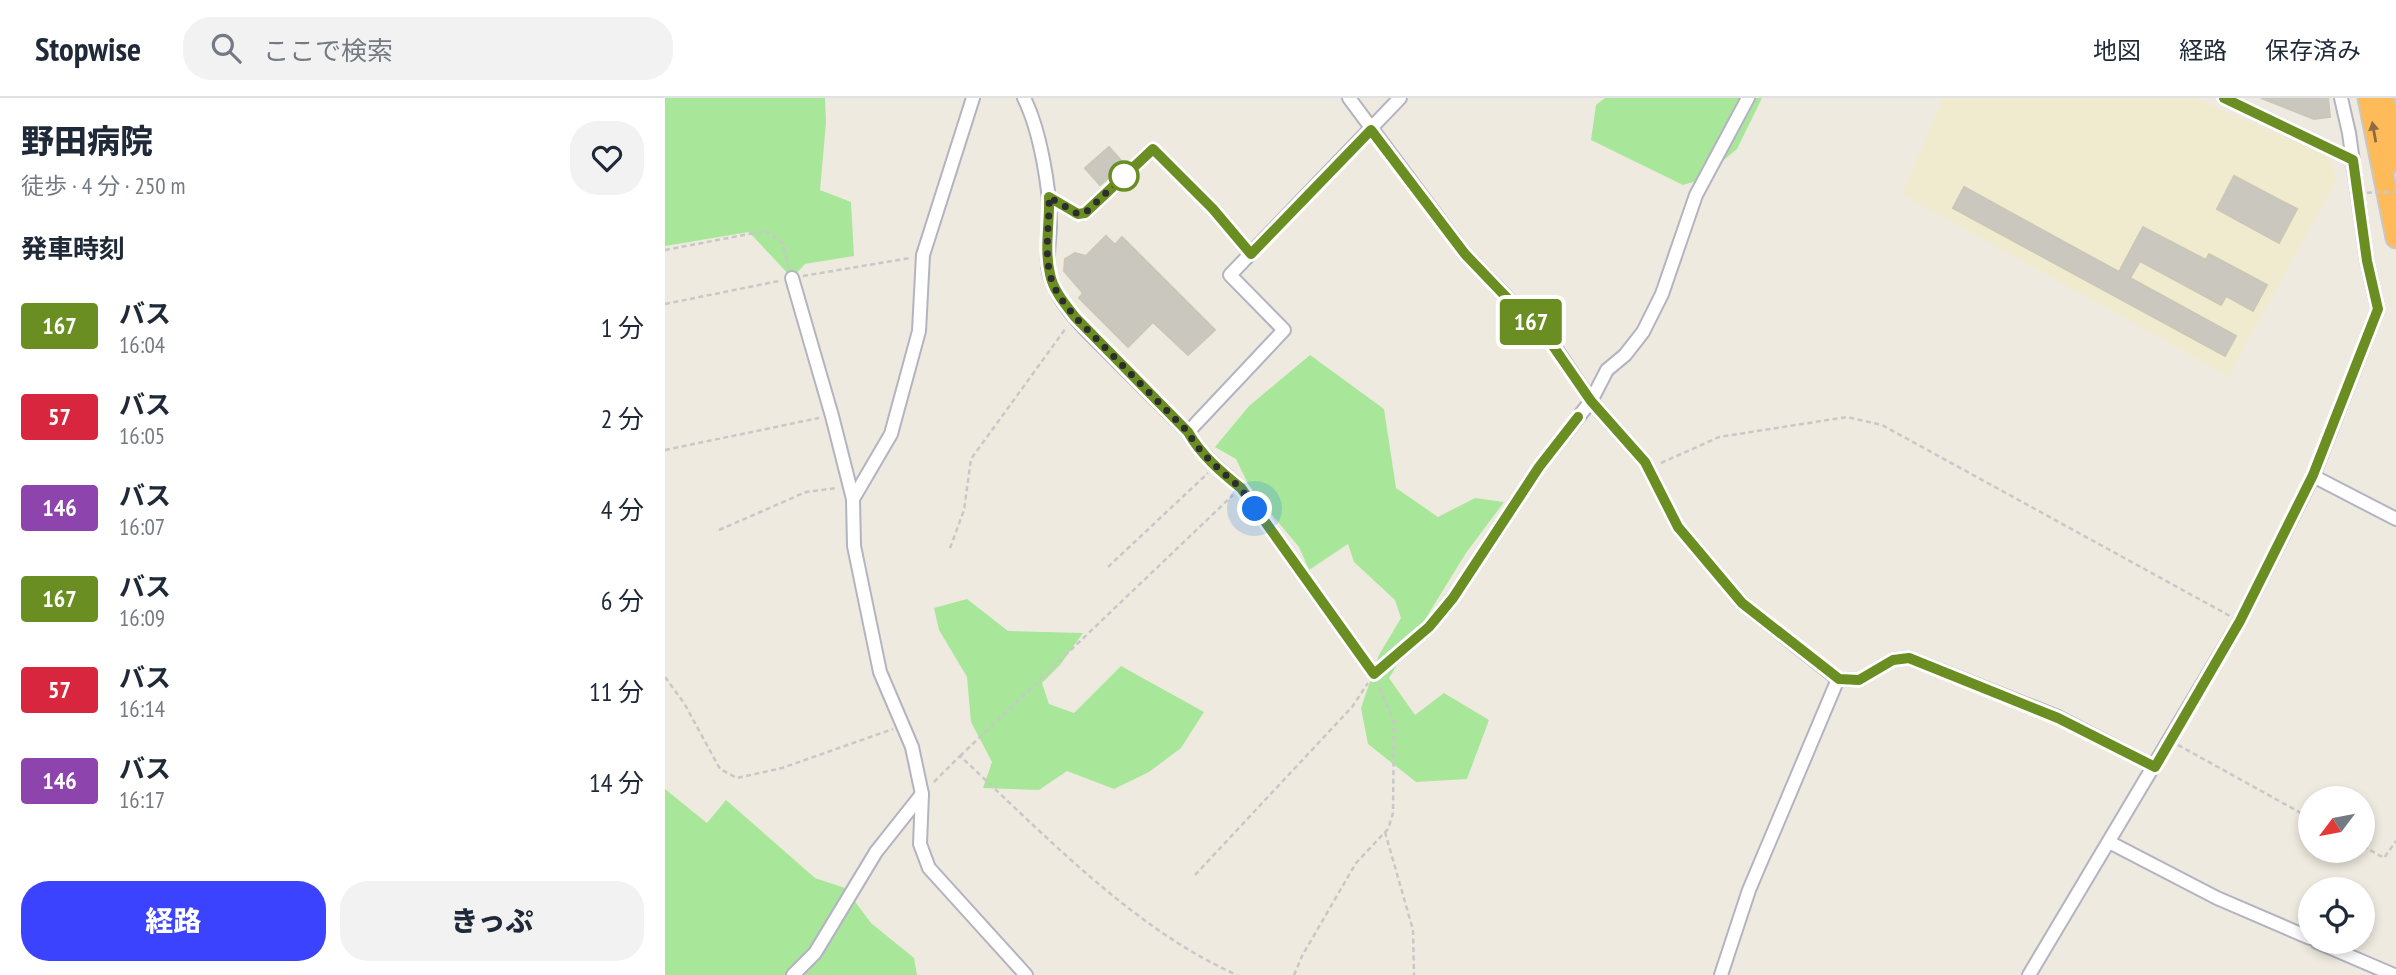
<!DOCTYPE html>
<html lang="ja">
<head>
<meta charset="utf-8">
<style>
	body { margin:0; font-family:"PT Sans Narrow","Noto Sans JP",sans-serif; background:#f2f2f3; color:#1f2937; height:100vh; display:flex; flex-direction:column; font-size:26px; white-space:nowrap }
	* { box-sizing:border-box; margin:0 }
	p { font-size:23px; color:#747a83 }
	.icon { flex:none; width:38px; height:38px; fill:none; stroke:currentColor; stroke-width:2; stroke-linecap:round; stroke-linejoin:round }
	.map { position:relative; flex:1; overflow:hidden }
	.panel { display:flex; flex-direction:column; background:#fff; width:665px }
	.panel>* { flex:none }
	.badge { padding:0 14px; border-radius:5px; font-size:24px; line-height:46px }
	.needle { width:46px; rotate:238deg }
	.buttons { position:absolute; left:1633px; top:688px; display:grid; gap:14px }
	.buttons a { display:grid; place-items:center; width:77px; height:77px; border-radius:50%; background:#fff; box-shadow:0 4px 10px #0003; font-size:35px }
	.you { position:absolute; width:35px; height:35px; margin:-18px; border:5px solid #fff; border-radius:50%; background:#1a73e8; box-shadow:0 0 0 10px #1a73e833 }
	.map>.badge { position:absolute; translate:-50% -50%; box-shadow:0 0 0 4px #fff }
	h2 { padding:0 21px; font-size:26px; line-height:63px }
	.round { display:grid; place-items:center; flex:none; width:74px; height:74px; border-radius:28px; background:#f2f2f3 }
	.overview { display:flex; align-items:center; justify-content:space-between; height:119px; padding:0 21px }
	h1 { font-size:33px; font-weight:800; line-height:52px }
	.button { display:flex; gap:14px; margin-top:auto; padding:14px 21px }
	.button a { flex:1; height:80px; border-radius:28px; background:#3c43ff; color:#fff; font-size:28px; font-weight:800; line-height:80px; text-align:center }
	.button a+a { background:#f2f2f3; color:#1f2937 }
	ul { padding:0; list-style:none }
	li { display:flex; align-items:center; gap:21px; height:91px; padding:0 21px }
	li div { flex:1 }
	li b { display:block; font-size:26px }
	li em { font-style:normal }
	li .badge { min-width:77px; font-weight:700; text-align:center }
	header { display:flex; align-items:center; gap:42px; box-sizing:border-box; height:98px; padding:0 35px; background:#fff; border-bottom:2px solid #e0e1e3 }
	header strong { font-size:33px }
	nav { display:flex; gap:38px; margin-inline-start:auto; font-size:24px }
	.search { width:490px; height:63px; background:#f2f2f3; display:flex; align-items:center; gap:18px; box-sizing:border-box; padding:0 24px; border-radius:28px; color:#747a83; font-size:26px }
	main { display:flex; flex:1; min-height:0 }
	.map>svg:first-child { display:block }
</style>
</head>
<body>
<header>
<strong>Stopwise</strong>
<div class="search"><svg class="icon" aria-label="search" viewBox="0 0 24 24"><circle cx="10" cy="10" r="6"/><path d="M15 15l6 6"/></svg>ここで検索</div>
<nav><a>地図</a><a>経路</a><a>保存済み</a></nav>
</header>
<main>
<section class="panel">
<div class="overview"><div><h1>野田病院</h1><p>徒歩 · 4 分 · 250 m</p></div><a class="round"><svg class="icon" aria-label="heart" viewBox="0 0 24 24"><path d="M12 20l-8-8c-3-5 5-10 8-4 3-6 11-1 8 4z"/></svg></a></div>
<h2>発車時刻</h2>
<ul>
<li><span class="badge" style="background:#6b8e23;color:#fff">167</span><div><b>バス</b><p>16:04</p></div><em>1 分</em></li>
<li><span class="badge" style="background:#d7263d;color:#fff">57</span><div><b>バス</b><p>16:05</p></div><em>2 分</em></li>
<li><span class="badge" style="background:#8e44ad;color:#fff">146</span><div><b>バス</b><p>16:07</p></div><em>4 分</em></li>
<li><span class="badge" style="background:#6b8e23;color:#fff">167</span><div><b>バス</b><p>16:09</p></div><em>6 分</em></li>
<li><span class="badge" style="background:#d7263d;color:#fff">57</span><div><b>バス</b><p>16:14</p></div><em>11 分</em></li>
<li><span class="badge" style="background:#8e44ad;color:#fff">146</span><div><b>バス</b><p>16:17</p></div><em>14 分</em></li>
</ul>
<div class="button"><a>経路</a><a>きっぷ</a></div>
</section>
<div class="map">
<svg width="1731" height="877" viewBox="0 0 1731 877">
	<rect width="100%" height="100%" fill="#efeadf"/>
	<polygon fill="#f0eace" points="1278,0 1528,0 1664,58 1672,82 1563,278 1237,96"/>
	<g fill="#a8e79a">
		<polygon points="0,0 160,0 161,25 155,92 186,104 189,158 140,166 127,180 84,134 0,148"/>
		<polygon points="940,0 1097,0 1072,51 1035,82 1018,87 926,42 931,7"/>
		<polygon points="645,257 719,311 731,390 773,419 810,400 839,404 801,455 724,580 750,617 779,595 824,622 802,681 751,684 703,646 696,610 714,557 736,520 730,502 689,464 683,446 644,472 634,449 586,392 571,361 550,349 584,308"/>
		<polygon points="302,501 343,533 418,535 395,567 377,585 384,606 409,615 456,568 539,614 516,650 484,674 449,691 402,673 374,692 318,690 327,664 306,624 302,579 274,532 269,510"/>
		<polygon points="0,691 42,725 61,702 150,780 180,790 206,825 249,860 252,877 0,877"/>
	</g>
	<g fill="#cac7be" stroke="#cac7b8" stroke-width="2">
		<polygon points="1596,0 1663,0 1665,19 1649,21"/>
		<polygon points="444,49 459,66 435,87 420,70"/>
		<polygon points="1569,78 1632,111 1614,145 1552,111"/>
		<polygon points="1299,89 1454,174 1478,129 1541,162 1544,156 1602,187 1588,213 1561,198 1556,207 1475,163 1465,180 1571,238 1560,258 1288,110"/>
		<polygon points="441,138 450,147 457,139 550,232 523,257 488,224 463,249 414,200 418,195 399,173 400,161 410,155 421,158"/>
	</g>
	<g fill="none" stroke-linecap="round" stroke-linejoin="round">
		<g stroke="#b3b3c1" stroke-width="16">
			<g id="minor">
				<polyline points="308,0 258,157 254,233 226,336 188,401 189,448 215,574 247,649 257,696 255,746 264,770 361,877"/>
				<path d="M 359,0 C 375,32 385,90 385,125 C 385,143 380,161 385,178 C 396,212 428,238 451,262 C 475,286 499,310 523,334 C 536,357 556,373 576,390 L 709,576 L 764,529 L 788,500 L 874,369 L 926,303 L 942,272 L 960,257 L 978,234 L 997,196 L 1031,97 L 1083,0"/>
				<polyline points="684,0 800,156 889,248 926,303 980,364 1013,429 1077,505 1173,581 1194,582 1228,562 1244,560 1393,619 1490,669"/>
				<polyline points="1559,0 1688,62"/>
				<polyline points="384,99 413,116 420,115 488,51 548,111 586,156"/>
				<polyline points="127,180 167,318 188,401"/>
				<polyline points="523,334 619,232 565,177 735,0"/>
				<polyline points="1648,378 1731,421"/>
				<polyline points="1444,744 1552,800 1645,840"/>
				<polyline points="1652,844 1729,877"/>
				<polyline points="128,877 150,855 211,754 257,696"/>
				<polyline points="1056,877 1084,792 1173,581"/>
				<polyline points="1364,877 1575,523 1648,378 1713,211 1702,163 1684,35 1676,0"/>
			</g>
		</g>
		<g stroke="#c8c8c8" stroke-width="23">
			<g id="highway">
				<polyline points="1703,0 1731,140"/>
				<polyline points="1719,0 1731,64"/>
			</g>
		</g>
		<g stroke="#c8c8c8" stroke-width="2.5" stroke-dasharray="5 3.5" stroke-linecap="butt">
			<polyline points="0,152 100,133 117,144 124,170"/>
			<polyline points="138,178 245,160"/>
			<polyline points="0,206 114,183"/>
			<polyline points="0,352 154,320"/>
			<polyline points="996,365 1054,339 1182,319 1217,327 1565,518"/>
			<polyline points="54,432 141,394 172,390"/>
			<polyline points="285,450 299,412 306,361 401,230"/>
			<polyline points="443,469 543,375"/>
			<polyline points="0,579 19,605 55,671 72,680 117,670 228,631"/>
			<polyline points="1513,647 1645,720"/>
			<polyline points="295,658 568,397"/>
			<path d="M 269,684 L 295,658 C 378,735 468,831 572,877"/>
			<polyline points="720,734 748,832 749,877"/>
			<polyline points="1698,748 1719,760 1731,743"/>
			<polyline points="530,777 687,609 703,585"/>
			<polyline points="629,877 637,858 691,765 723,731 728,715 729,624 713,586"/>
		</g>
		<use href="#minor" stroke="#fff" stroke-width="12"/>
		<use href="#highway" stroke="#ffba5a" stroke-width="19"/>
		<polyline stroke="#c8c8c8" stroke-width="2.5" stroke-dasharray="5 3.5" stroke-linecap="butt" points="1685,95 1731,94"/>
	</g>
	<defs><path id="oneway-solid" d="M-6-.8H1V-3.2L6.5 0L1 3.2V.8H-6Z" transform="scale(1.75)"/></defs>
	<use fill="#8c6c41" href="#oneway-solid" transform="translate(1709 34) rotate(-100)"/>
	<g fill="none" stroke-linecap="round" stroke-linejoin="round">
		<g stroke="#fff" stroke-width="16">
			<path id="line" d="M 913,319 L 874,369 L 788,500 L 764,529 L 709,576 L 576,390 C 556,374 536,357 523,334 L 410,219 C 400,206 388,192 385,176 C 379,151 385,124 384,99 L 413,116 L 420,115 L 488,51 L 548,111 L 586,156 L 706,32 L 800,156 L 888,248 L 926,303 L 980,364 L 1013,429 L 1077,505 L 1174,581 L 1194,582 L 1228,562 L 1244,560 L 1393,620 L 1490,669 L 1575,523 L 1648,377 L 1713,211 L 1702,163 L 1688,62 L 1559,0"/>
		</g>
		<use href="#line" stroke="#6b8e23" stroke-width="10"/>
		<path stroke="#2d2d2d" stroke-width="7" stroke-dasharray="0 12.6" d="M 459,78 L 420,115 L 413,116 L 384,99 C 385,124 379,151 385,176 C 388,192 400,206 410,219 L 523,334 C 535,357 555,371 573,388 C 580,395 585,403 590,411"/>
	</g>
	<circle fill="#fff" stroke="#6b8e23" stroke-width="3.5" cx="459" cy="78" r="14"/>
</svg>
<div class="buttons">
<a><svg class="needle" viewBox="-14 -14 28 28"><path d="M0-13l5 13h-10z" fill="#e53935"/><path d="M0 13l5-13h-10z" fill="#747a83"/></svg></a>
<a><svg class="icon" aria-label="locate" viewBox="0 0 24 24"><circle cx="12" cy="12" r="6"/><path d="M12 2v4M12 18v4M2 12h4M18 12h4"/></svg></a>
</div>
<div class="you" style="left:590px;top:411px"></div>
<b class="badge" style="left:866px;top:224px;background:#6b8e23;color:#fff">167</b>
</div>
</main>
</body>
</html>
